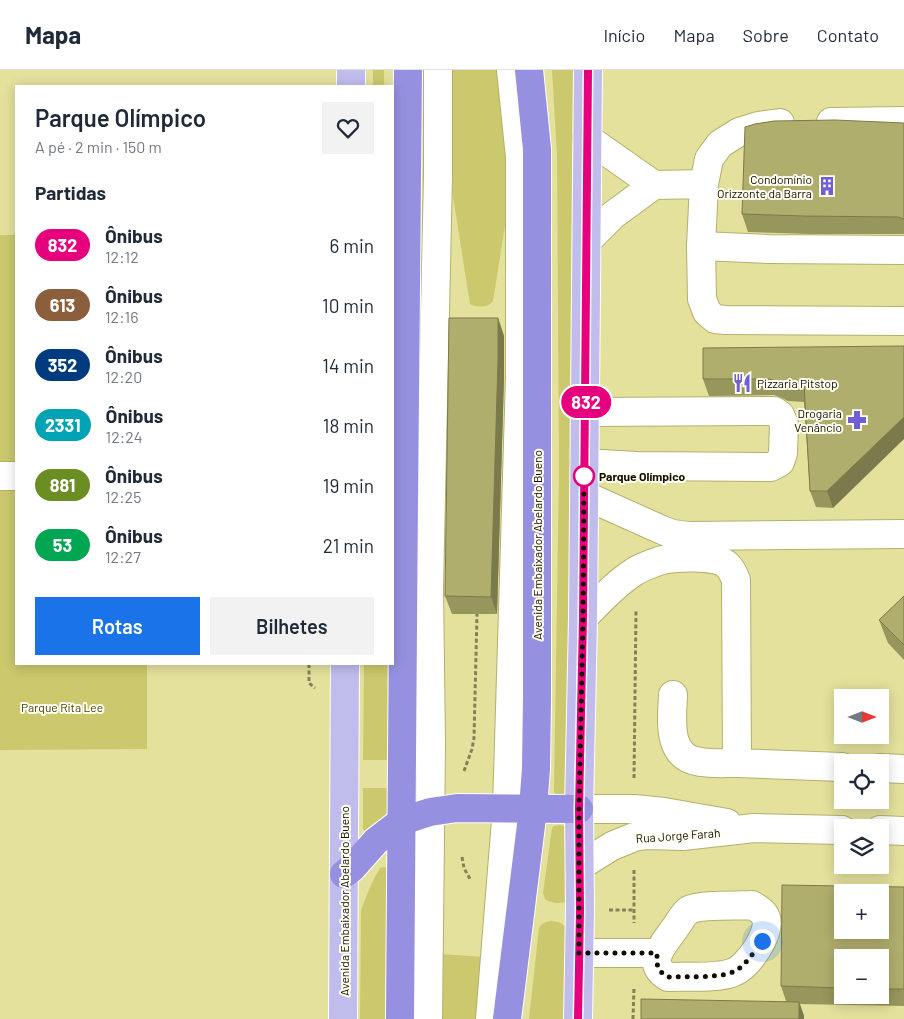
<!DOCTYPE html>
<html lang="pt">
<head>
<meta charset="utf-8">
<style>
	body { margin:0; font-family:Barlow,sans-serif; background:#f2f2f3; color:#1f2937; height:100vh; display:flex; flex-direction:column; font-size:19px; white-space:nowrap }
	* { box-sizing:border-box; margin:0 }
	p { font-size:16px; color:#747a83 }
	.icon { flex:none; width:28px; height:28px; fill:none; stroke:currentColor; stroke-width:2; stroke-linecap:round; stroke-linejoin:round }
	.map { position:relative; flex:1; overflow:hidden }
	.side { position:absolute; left:15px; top:15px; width:379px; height:580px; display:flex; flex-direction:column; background:#fff; border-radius:0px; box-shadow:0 2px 12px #0003 }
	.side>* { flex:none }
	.badge { padding:0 10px; border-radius:16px; font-size:18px; line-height:32px }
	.needle { width:32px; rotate:90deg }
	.controls { position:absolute; left:834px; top:619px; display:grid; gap:10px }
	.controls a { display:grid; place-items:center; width:55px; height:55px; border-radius:0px; background:#fff; box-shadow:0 2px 12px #0003; font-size:25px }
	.you { position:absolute; width:25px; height:25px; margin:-12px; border:4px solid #fff; border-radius:50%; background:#1a73e8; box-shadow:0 0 0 8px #1a73e833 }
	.map>.badge { position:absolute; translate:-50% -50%; box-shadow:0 0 0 2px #fff }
	h2 { padding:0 20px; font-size:19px; line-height:45px }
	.round { display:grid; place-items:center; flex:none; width:52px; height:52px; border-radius:0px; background:#f2f2f3 }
	.head { display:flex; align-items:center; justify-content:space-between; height:85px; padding:0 20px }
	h1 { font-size:24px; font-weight:600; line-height:38px }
	.action { display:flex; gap:10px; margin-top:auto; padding:10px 20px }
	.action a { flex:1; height:58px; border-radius:0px; background:#1a73e8; color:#fff; font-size:20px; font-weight:600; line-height:58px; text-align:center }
	.action a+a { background:#f2f2f3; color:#1f2937 }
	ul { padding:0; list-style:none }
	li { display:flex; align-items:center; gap:15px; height:60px; padding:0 20px }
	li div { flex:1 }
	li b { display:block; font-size:19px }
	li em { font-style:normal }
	li .badge { min-width:55px; font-weight:700; text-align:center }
	header { display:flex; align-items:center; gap:30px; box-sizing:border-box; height:70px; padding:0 25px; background:#fff; border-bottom:1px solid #e0e1e3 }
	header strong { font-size:24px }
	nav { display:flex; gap:28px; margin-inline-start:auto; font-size:18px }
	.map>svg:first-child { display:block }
</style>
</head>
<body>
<header>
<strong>Mapa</strong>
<nav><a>Início</a><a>Mapa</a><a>Sobre</a><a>Contato</a></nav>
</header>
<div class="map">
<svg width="904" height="949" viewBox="0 0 904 949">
	<rect width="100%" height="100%" fill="#e4e19d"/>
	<g fill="#ccc86d">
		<rect x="373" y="0" width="11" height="16"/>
		<path d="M 449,0 L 504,0 L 511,118 L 493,231 C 488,238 477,238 470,234 L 448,95 Z"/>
		<polygon points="552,0 573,0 568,720 566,724 561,727 556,725 554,722 559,400 557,85"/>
		<polygon points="0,165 16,165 16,594 147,594 147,679 0,680"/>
		<polygon points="364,594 392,594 392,690 363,690"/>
		<path d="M 363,718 L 391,718 L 389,742 L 370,761 C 367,762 365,761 363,759 Z"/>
		<path d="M 561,755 L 567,758 L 567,829 L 565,832 C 558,834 551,833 545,829 L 543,823 L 552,758 L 554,756 Z"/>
		<path d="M 385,797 L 389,799 L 389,949 L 360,949 L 361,841 C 366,826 372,811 380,798 Z"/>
		<path d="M 551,851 C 558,852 563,852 566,859 L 564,949 L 529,949 L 539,858 C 542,853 546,852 551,851 Z"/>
		<polygon points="439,884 485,887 481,949 438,949"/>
	</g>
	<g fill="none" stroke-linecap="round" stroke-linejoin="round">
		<g stroke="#b3b06e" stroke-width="30">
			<g id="minor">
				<polyline points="831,52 904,51"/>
				<polyline points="587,68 654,115 704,114 701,176 702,229 707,242 715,249 726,250 904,251"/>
				<polyline points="704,114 709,89 720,74 739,62 758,56 780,53"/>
				<polyline points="587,171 613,145 654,115"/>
				<polyline points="701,176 768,179 904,180"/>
				<polyline points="584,393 637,396 771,397 780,392 783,383 784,354 780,345 774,341 586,342"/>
				<polyline points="0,406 16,406"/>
				<polyline points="584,425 662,460 673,464 688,466 904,464"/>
				<path d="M 583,548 C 599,532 615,514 634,502 C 641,497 651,494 659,491 C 672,487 716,485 726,494 C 731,498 734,505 736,510 L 737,693 L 842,697"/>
				<path d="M 673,625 C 672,650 666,688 701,692 C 713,694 725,693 737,693"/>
				<polyline points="880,698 904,699"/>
				<polyline points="579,739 634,739 664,742 727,753"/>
				<polyline points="880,760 904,761"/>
				<polyline points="580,796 612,776 634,767 646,765 683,766 754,758 842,760"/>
				<path d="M 752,835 C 757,838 764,842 766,848 C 771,864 748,896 734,902 C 719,909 685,906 668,907 C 644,893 664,874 675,858 C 679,853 683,844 689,840 C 700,834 738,836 752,835 Z"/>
				<polyline points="579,883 657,883"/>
				<polyline points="428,949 431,675 429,517 438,106 438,0"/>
				<polyline points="490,949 507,738 520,307 520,87 511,0"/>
			</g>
		</g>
		<g stroke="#fff" stroke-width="30">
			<g id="major">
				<polyline points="351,16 351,0"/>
				<polyline points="343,949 345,594"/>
				<polyline points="578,949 580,840 579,739 583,548 588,0"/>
			</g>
		</g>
		<g stroke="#fff" stroke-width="30">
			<g id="highway">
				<polyline points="344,804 352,798 376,771 402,751 430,742 457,738 579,739"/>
				<path d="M 400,949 C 404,633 403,316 408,0"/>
				<polyline points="507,949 533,739 536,698 537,629 537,79 529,0"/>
			</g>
		</g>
		<g stroke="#848156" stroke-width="3" stroke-dasharray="4 2.5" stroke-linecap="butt">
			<polyline points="309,594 309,613 315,618"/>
			<polyline points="464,701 472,679 474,668 477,544"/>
			<polyline points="634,708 636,540"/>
			<polyline points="462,787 464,798 470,809"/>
			<polyline points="634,800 634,853"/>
			<polyline points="609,840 634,840"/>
			<polyline points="633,949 634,917"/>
		</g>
		<use href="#minor" stroke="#fff" stroke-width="28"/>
		<use href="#major" stroke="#c0bcec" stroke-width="28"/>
		<use href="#highway" stroke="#9690e0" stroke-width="28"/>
	</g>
	<g fill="#97965d" fill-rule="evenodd">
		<polygon points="904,53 904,164 811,164 748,162 742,144"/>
		<polygon points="498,248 504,266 504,307 497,544 452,544 445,526"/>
		<polygon points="904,276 833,438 816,437 810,421 804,332 788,331 782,328 774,325 709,326 703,309"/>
		<polygon points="904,526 904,590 888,573 879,550"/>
		<path d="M 904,817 L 904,936 L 800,934 L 804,946 L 804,949 L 641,949 L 786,931 L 781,916 ZM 842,888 L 880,888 L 880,925 L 842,925 Z"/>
	</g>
	<g fill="#7b7a4c">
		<polygon points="498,248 504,266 504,307 497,544 491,527"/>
		<polygon points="904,347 904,369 833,438 827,421"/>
		<polygon points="799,932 804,946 804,949 799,949"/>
	</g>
	<g fill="#b0ae6c" stroke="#7b7a4c" fill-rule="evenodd">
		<polygon points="835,50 904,53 904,149 898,147 804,146 742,144 745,57 755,54 774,51"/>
		<polygon points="449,248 498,248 498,289 491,527 445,526"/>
		<polygon points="904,276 904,347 827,421 810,421 804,315 782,315 776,311 768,309 703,309 703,278"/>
		<polygon points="904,526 904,575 879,550"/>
		<path d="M 782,815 L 904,817 L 904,919 L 880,919 L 880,888 L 842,888 L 842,918 L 781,916 ZM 842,822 L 880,822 L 880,860 L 842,860 Z"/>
		<polygon points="641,929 799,932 799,949 641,949"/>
	</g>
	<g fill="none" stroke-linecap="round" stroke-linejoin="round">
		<g stroke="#fff" stroke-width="11">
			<polyline id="line" points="578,949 580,840 579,739 583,548 588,0"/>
		</g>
		<use href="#line" stroke="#e6007e" stroke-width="8"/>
		<path stroke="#0f0d00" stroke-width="5" stroke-dasharray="0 9" d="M 584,406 L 583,548 L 579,739 L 579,883 L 657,883 C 657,896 656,900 668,907 C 685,906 723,909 737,900 C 747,893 755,881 762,871"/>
	</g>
	<defs>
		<g id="building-bare" transform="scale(1.5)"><path d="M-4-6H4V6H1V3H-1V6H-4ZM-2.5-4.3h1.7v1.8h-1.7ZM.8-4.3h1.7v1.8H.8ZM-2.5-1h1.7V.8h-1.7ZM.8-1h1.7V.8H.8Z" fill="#705ed8" stroke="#fffff2" stroke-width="2.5" paint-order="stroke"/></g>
		<g id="restaurant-bare" transform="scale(1.5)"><path d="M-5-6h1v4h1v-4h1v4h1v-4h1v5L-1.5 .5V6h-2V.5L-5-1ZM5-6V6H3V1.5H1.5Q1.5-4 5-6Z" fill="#705ed8" stroke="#fffff2" stroke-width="2.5" paint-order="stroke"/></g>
		<g id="pharmacy-bare" transform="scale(1.5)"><path d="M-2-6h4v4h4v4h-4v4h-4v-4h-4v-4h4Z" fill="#705ed8" stroke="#fffff2" stroke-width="2.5" paint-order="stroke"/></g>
	</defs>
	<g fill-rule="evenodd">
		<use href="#building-bare" x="827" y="116"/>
		<use href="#restaurant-bare" x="742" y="313"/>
		<use href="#pharmacy-bare" x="857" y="350"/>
	</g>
	<circle fill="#fff" stroke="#e6007e" stroke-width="2.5" cx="584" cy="406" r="10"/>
	<g text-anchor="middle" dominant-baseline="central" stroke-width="4" stroke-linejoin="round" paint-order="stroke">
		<g font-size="12" fill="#0f0d00" stroke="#fffff2" text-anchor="end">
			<text x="812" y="109">Condomínio<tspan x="812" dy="14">Orizzonte da Barra</tspan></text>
			<text x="757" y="313" text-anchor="start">Pizzaria Pitstop</text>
			<text x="842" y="343">Drogaria<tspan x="842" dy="14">Venâncio</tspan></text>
		</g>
		<g font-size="12" font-weight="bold" fill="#0f0d00" stroke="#fffff2" text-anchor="start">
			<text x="599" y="406">Parque Olímpico</text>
		</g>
		<g font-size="12" fill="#0f0d00" stroke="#fffff2">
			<text transform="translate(537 475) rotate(-90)">Avenida Embaixador Abelardo Bueno</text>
			<text transform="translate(678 765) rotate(-4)">Rua Jorge Farah</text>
			<text transform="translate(344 831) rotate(-90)">Avenida Embaixador Abelardo Bueno</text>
		</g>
		<g font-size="12" fill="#43410d" stroke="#fffff2">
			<text x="62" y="637">Parque Rita Lee</text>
		</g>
	</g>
</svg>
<div class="controls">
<a><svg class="needle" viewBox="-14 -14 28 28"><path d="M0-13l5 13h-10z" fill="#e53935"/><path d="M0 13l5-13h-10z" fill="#747a83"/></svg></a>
<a><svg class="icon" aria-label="locate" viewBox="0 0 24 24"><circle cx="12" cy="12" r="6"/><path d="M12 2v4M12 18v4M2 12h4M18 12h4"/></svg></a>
<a><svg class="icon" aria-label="layers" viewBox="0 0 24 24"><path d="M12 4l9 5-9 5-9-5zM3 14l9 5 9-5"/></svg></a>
<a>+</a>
<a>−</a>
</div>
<div class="you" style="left:762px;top:871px"></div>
<b class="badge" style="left:586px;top:332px;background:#e6007e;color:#fff">832</b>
<section class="side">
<div class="head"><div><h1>Parque Olímpico</h1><p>A pé · 2 min · 150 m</p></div><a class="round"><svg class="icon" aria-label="heart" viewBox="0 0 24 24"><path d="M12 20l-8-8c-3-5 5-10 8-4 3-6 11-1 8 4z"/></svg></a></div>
<h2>Partidas</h2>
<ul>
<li><span class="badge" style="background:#e6007e;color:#fff">832</span><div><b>Ônibus</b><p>12:12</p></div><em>6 min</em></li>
<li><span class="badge" style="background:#8b5e3c;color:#fff">613</span><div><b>Ônibus</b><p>12:16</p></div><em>10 min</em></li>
<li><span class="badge" style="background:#003b80;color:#fff">352</span><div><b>Ônibus</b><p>12:20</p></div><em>14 min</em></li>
<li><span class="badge" style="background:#00a3b4;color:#fff">2331</span><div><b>Ônibus</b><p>12:24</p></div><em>18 min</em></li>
<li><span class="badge" style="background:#6b8e23;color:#fff">881</span><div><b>Ônibus</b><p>12:25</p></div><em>19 min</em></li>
<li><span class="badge" style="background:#00a651;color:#fff">53</span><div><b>Ônibus</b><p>12:27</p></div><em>21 min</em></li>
</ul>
<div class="action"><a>Rotas</a><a>Bilhetes</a></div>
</section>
</div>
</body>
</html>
